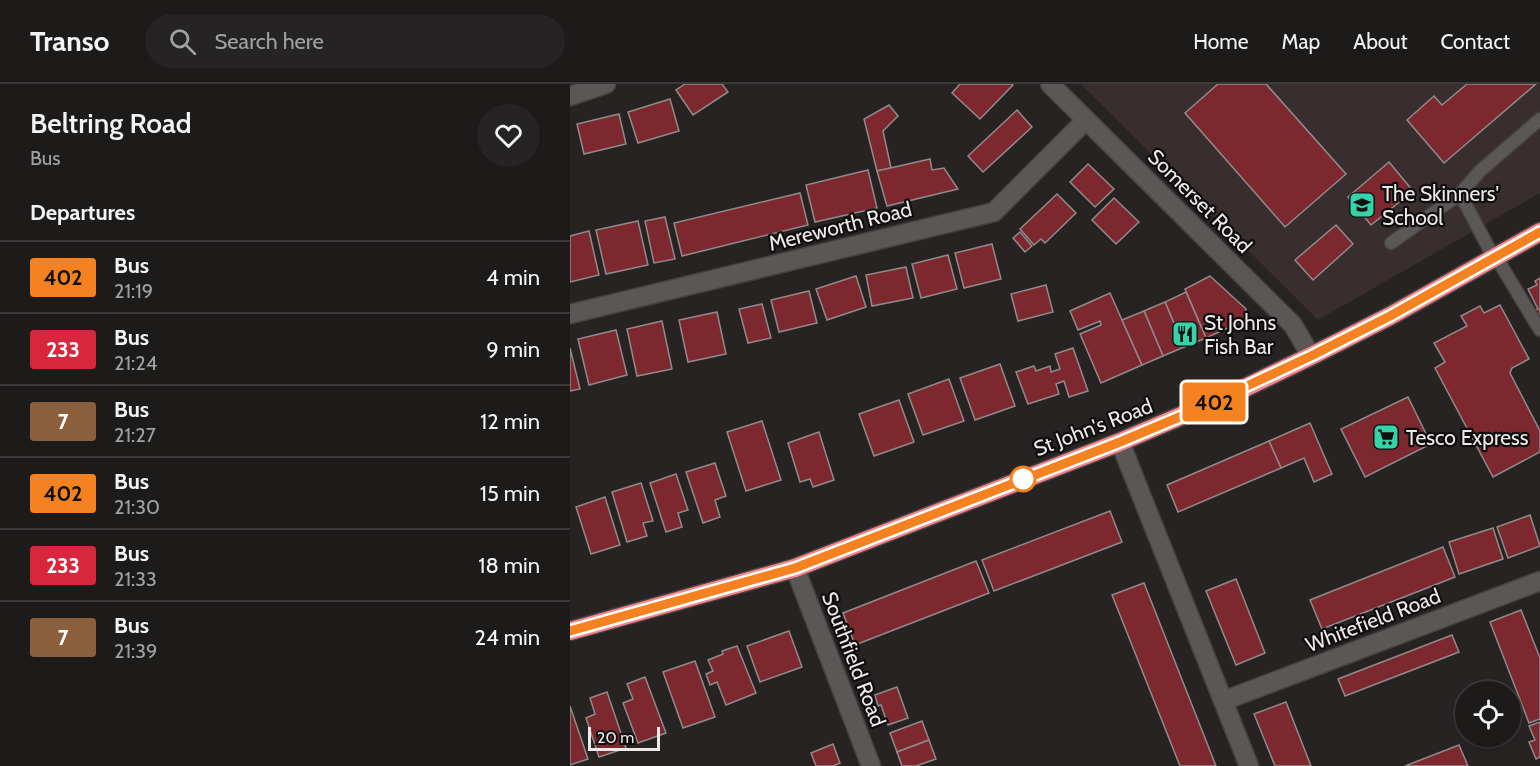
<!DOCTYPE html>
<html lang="en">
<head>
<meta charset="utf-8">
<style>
	body { margin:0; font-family:Cabin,sans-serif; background:#252323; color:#f1f3f6; height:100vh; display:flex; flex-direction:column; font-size:22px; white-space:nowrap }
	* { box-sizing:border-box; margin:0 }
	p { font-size:20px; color:#a0a1a2 }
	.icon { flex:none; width:33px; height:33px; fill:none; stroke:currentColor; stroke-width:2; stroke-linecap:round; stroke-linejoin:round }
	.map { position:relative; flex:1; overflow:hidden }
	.panel { display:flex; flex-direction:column; background:#1d1a1a; width:570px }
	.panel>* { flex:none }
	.badge { padding:0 12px; border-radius:4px; font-size:21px; line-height:39px }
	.controls { position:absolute; left:885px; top:597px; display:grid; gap:12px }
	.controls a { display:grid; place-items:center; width:66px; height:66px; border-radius:50%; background:#1d1a1a; box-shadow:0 2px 4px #0004,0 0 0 2px #3b3839; font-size:30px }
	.scale { position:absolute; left:18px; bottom:15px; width:72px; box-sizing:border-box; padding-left:6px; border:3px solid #ece9e9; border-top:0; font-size:16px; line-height:21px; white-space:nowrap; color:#ece9e9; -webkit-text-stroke:4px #0f0d0d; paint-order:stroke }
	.map>.badge { position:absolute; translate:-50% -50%; box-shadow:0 0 0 3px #fff }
	h2 { padding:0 30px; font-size:22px; line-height:54px }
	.round { display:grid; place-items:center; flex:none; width:63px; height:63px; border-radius:32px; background:#252323 }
	.headline { display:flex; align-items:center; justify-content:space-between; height:102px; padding:0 30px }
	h1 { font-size:28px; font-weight:600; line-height:45px }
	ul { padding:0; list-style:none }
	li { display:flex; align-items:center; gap:18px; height:72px; padding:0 30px; border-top:2px solid #3b3839 }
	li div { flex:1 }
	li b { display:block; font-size:22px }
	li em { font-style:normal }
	li .badge { min-width:66px; font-weight:700; text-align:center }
	header { display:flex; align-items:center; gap:36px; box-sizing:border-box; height:84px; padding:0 30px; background:#1d1a1a; border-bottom:2px solid #3b3839 }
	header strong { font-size:28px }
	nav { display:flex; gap:33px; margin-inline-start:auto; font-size:21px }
	.search { width:420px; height:54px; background:#252323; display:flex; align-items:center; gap:15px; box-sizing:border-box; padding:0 21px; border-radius:33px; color:#a0a1a2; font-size:22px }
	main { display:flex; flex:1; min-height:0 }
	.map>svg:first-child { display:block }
</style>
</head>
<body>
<header>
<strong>Transo</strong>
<div class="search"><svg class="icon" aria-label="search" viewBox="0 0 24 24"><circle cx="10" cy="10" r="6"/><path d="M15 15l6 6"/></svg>Search here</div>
<nav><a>Home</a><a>Map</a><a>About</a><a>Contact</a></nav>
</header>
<main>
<section class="panel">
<div class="headline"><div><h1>Beltring Road</h1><p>Bus</p></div><a class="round"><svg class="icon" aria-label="heart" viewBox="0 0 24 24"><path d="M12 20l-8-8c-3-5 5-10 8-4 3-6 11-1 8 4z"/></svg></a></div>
<h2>Departures</h2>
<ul>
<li><span class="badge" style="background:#f58220;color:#111">402</span><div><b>Bus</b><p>21:19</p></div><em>4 min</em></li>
<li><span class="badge" style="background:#d7263d;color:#fff">233</span><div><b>Bus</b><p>21:24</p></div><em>9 min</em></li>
<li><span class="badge" style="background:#8b5e3c;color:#fff">7</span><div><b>Bus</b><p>21:27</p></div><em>12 min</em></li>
<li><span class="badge" style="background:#f58220;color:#111">402</span><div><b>Bus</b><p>21:30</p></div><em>15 min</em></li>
<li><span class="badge" style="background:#d7263d;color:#fff">233</span><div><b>Bus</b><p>21:33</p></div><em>18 min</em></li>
<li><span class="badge" style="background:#8b5e3c;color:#fff">7</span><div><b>Bus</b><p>21:39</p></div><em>24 min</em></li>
</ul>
</section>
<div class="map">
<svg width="970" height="682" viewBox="0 0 970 682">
	<rect width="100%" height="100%" fill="#272323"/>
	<polygon fill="#382e2e" points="511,0 970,0 970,109 748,236"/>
	<g fill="#7d282f" stroke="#908b8b" stroke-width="1.5">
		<polygon points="115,0 152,0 158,8 123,31 106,6"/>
		<polygon points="390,0 442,0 443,1 410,35 382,9"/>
		<polygon points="648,0 696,0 776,90 715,143 615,29"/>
		<polygon points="897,0 966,0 874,79 837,36 864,12 872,21"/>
		<polygon points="100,15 109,47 68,59 58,28"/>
		<polygon points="319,21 328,32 313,47 321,84 307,87 294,35"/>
		<polygon points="447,26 462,43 413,88 398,72"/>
		<polygon points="49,30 56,60 14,70 7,40"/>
		<polygon points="360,75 362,86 374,84 388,105 317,122 307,87"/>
		<polygon points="819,78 843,107 801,141 778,113"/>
		<polygon points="518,80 544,105 525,123 500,98"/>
		<polygon points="298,86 307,124 245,138 236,101"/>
		<polygon points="230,109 238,141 112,172 104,139"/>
		<polygon points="487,110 506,129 475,159 471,155 464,161 450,145"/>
		<polygon points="544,114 569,138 546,160 522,136"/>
		<polygon points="95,133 105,175 84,179 75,137"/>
		<polygon points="68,137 78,181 36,190 26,146"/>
		<polygon points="766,141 783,160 743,196 725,176"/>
		<polygon points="19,147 29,191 0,198 0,152"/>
		<polygon points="450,148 462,162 455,168 443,154"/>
		<polygon points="422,160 431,195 394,204 385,169"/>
		<polygon points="378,171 387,205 351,214 342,180"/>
		<polygon points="336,183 343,214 302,222 296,191"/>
		<polygon points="286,192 296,223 257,236 246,205"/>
		<polygon points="640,192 676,225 673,237 636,254 615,205"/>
		<polygon points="970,194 970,240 963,227 968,225 958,205 967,201 965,197"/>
		<polygon points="476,201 483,228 448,237 441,210"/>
		<polygon points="239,207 247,239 209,248 201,216"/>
		<polygon points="616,208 636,254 614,263 595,218"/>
		<polygon points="540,209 572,281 531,299 510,250 531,241 530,237 508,246 500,227"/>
		<polygon points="595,218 614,263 593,272 574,227"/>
		<polygon points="192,220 201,254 178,259 169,225"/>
		<polygon points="930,221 959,275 942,284 940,289 970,347 970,368 923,393 865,284 875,278 864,259 897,242 891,232 910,222 914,229"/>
		<polygon points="574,227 593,272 572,281 552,236"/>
		<polygon points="147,228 156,270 118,278 109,236"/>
		<polygon points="92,237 102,285 67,292 57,245"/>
		<polygon points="46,246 57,291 19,301 8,255"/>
		<polygon points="0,264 10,305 0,307"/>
		<polygon points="503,264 518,307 499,313 494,297 486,300 489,310 458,320 446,288 464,282 466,287 480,282 481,288 490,285 485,270"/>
		<polygon points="430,280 445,322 405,336 390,294"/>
		<polygon points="379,295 394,337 353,351 338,310"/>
		<polygon points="838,313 861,360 795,393 771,345"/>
		<polygon points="329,316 344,358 304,372 289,330"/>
		<polygon points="192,337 211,396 176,407 157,348"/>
		<polygon points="740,339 762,390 744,398 734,374 711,384 699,357"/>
		<polygon points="249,348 264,396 243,403 240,395 230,398 218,359"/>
		<polygon points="699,357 711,384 608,428 597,401"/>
		<polygon points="145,379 156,412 145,416 150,433 133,439 116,388"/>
		<polygon points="106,390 118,426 108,429 112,443 96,448 80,399"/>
		<polygon points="71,399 83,437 73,439 77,452 57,458 42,408"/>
		<polygon points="35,413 50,461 21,470 6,423"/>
		<polygon points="540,427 552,458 424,507 412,476"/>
		<polygon points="960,431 970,462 938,474 927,443"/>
		<polygon points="923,444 933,475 889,490 879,458"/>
		<polygon points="873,463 885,493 752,545 740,516"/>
		<polygon points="406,477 419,509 285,561 273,529"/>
		<polygon points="666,495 695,569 666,581 636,507"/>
		<polygon points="574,499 646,682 610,682 542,511"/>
		<polygon points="951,526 970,574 970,635 959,639 920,538"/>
		<polygon points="219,547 232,583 190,598 177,562"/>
		<polygon points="882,551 889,568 775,612 768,595"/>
		<polygon points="167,562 186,609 156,621 147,598 140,601 136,590 143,587 138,576 153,570 152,567"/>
		<polygon points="125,577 145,633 113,644 93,588"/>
		<polygon points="75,593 96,649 68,659 53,619 63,615 57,600"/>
		<polygon points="327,603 338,634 318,641 311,621 308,622 305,611"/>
		<polygon points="37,608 56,664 29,673 16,634 25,630 20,614"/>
		<polygon points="716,618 741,682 705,682 684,630"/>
		<polygon points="0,622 18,675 0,681"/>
		<polygon points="352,637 359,656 327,668 320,649"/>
		<polygon points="970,638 970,673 966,675 959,658 965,656 959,642"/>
		<polygon points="359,656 366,675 346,682 332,682 327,668"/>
		<polygon points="263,660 270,679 263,682 246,682 241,669"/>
		<polygon points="889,661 898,682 835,682"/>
	</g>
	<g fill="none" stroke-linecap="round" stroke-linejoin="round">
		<g stroke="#454141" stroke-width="15">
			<g id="lane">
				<polyline points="821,159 890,110"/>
				<polyline points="926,173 970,246"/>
				<polyline points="924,174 890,110 910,87 970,35"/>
			</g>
		</g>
		<g stroke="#454141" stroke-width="21">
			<g id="street">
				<polyline points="480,0 723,241 741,272"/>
				<polyline points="0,12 36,0"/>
				<polyline points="0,230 424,128 516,36"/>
				<polyline points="550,358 679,682"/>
				<polyline points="225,484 301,682"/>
				<polyline points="653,617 970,497"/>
			</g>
		</g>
		<g stroke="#454141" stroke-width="21">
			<polyline id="highway" points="0,547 225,484 550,358 660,311 741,272 820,232 970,148"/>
		</g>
		<use href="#lane" stroke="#5c5757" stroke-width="12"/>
		<use href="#street" stroke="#5c5757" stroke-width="18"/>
		<use href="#highway" stroke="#fa8488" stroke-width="18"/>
	</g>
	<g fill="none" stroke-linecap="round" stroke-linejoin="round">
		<g stroke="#fff" stroke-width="14">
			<polyline id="line" points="0,547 225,484 550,358 626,326 741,272 820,232 970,148"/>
		</g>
		<use href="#line" stroke="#f58220" stroke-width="9"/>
	</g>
	<defs>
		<g id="school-square" transform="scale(1.35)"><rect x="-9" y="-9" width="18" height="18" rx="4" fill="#34d4a8" stroke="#0f0d0d"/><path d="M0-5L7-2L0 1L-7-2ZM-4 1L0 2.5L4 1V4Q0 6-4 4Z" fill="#111"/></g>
		<g id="restaurant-square" transform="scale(1.35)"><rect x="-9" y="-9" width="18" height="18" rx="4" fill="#34d4a8" stroke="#0f0d0d"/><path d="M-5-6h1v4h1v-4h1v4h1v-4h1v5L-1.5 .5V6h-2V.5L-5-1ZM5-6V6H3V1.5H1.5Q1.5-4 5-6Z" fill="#111"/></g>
		<g id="supermarket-square" transform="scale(1.35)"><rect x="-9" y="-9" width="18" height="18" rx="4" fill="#34d4a8" stroke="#0f0d0d"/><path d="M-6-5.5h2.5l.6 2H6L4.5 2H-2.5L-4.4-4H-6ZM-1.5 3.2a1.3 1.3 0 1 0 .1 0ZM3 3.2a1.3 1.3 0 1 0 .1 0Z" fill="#111"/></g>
	</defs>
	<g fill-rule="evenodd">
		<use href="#school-square" x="792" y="121"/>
		<use href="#restaurant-square" x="615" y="250"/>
		<use href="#supermarket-square" x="816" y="353"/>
	</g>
	<circle fill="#fff" stroke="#f58220" stroke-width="3" cx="453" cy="395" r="12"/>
	<g text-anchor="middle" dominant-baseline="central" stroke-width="4.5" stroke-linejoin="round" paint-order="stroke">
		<g font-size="21" fill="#ece9e9" stroke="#0f0d0d" text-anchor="start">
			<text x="812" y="109">The Skinners'<tspan x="812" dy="24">School</tspan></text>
			<text x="634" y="238">St Johns<tspan x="634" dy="24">Fish Bar</tspan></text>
			<text x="836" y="353">Tesco Express</text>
		</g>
		<g font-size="21" fill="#ece9e9" stroke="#0f0d0d">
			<text transform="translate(630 117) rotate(45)">Somerset Road</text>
			<text transform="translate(270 142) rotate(-14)">Mereworth Road</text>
			<text transform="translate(523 343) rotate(-21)">St John's Road</text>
			<text transform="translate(803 536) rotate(-21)">Whitefield Road</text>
			<text transform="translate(284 575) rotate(69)">Southfield Road</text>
		</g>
	</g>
</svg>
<div class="controls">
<a><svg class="icon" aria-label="locate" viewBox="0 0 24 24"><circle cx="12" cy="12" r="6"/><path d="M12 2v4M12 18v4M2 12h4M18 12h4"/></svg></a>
</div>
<div class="scale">20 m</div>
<b class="badge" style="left:644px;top:318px;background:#f58220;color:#111">402</b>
</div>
</main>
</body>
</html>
